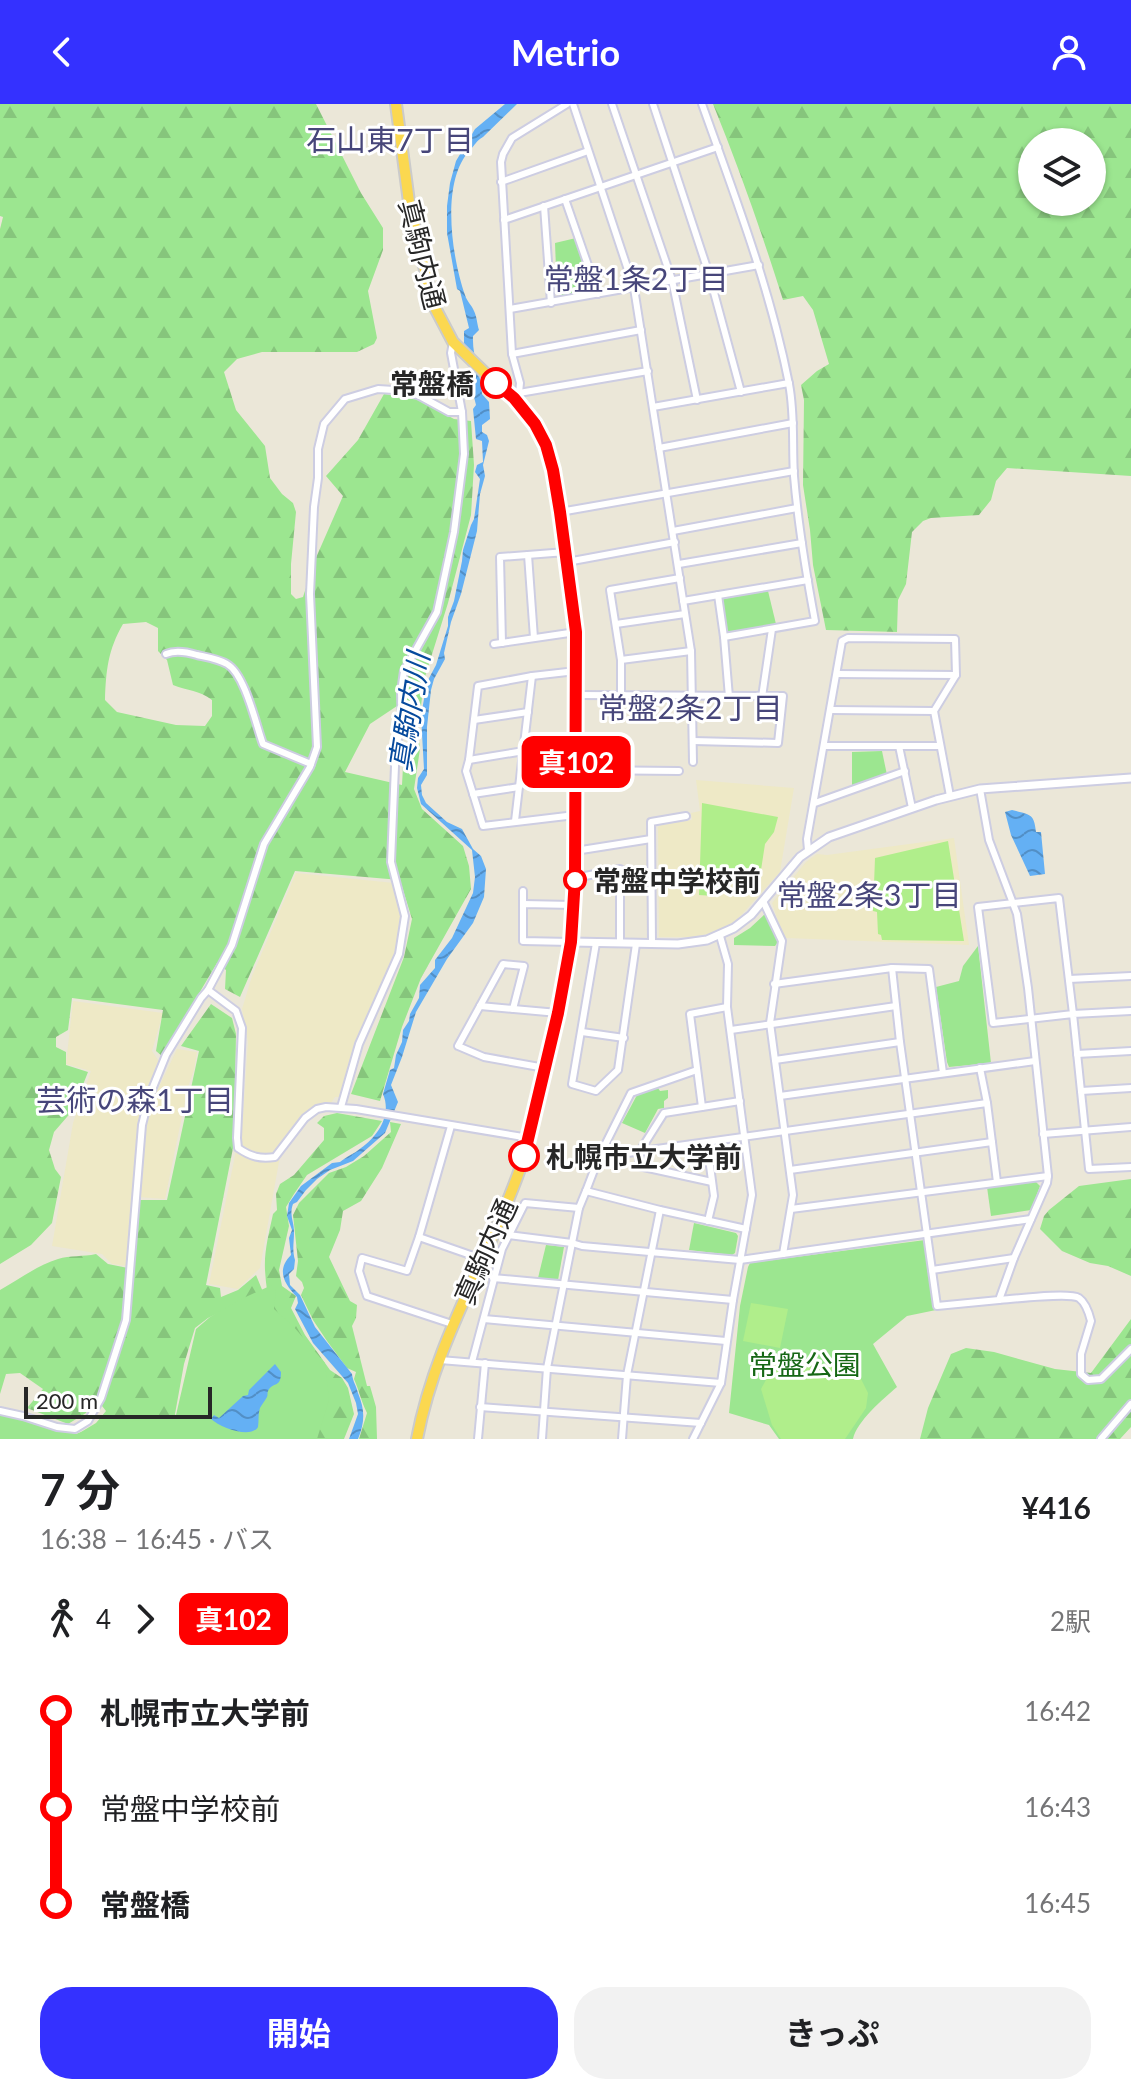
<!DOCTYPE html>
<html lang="ja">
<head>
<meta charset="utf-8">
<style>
	body { margin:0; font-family:Lato,"Noto Sans JP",sans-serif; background:#f2f2f2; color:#202124; height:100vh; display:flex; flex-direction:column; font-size:30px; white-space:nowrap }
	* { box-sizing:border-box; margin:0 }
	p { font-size:26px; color:#757577 }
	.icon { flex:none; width:44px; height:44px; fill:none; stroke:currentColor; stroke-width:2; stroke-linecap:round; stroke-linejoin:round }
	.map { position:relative; height:1335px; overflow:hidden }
	.sheet { display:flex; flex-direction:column; background:#fff; flex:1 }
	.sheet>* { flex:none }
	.badge { padding:0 16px; border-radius:12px; font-size:28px; line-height:52px }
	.tools { position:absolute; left:1018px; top:24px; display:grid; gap:16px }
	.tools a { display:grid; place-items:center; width:88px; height:88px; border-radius:50%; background:#fff; box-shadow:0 2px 6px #0004; font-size:40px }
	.scale { position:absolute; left:24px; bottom:20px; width:188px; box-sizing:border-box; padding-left:8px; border:4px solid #272727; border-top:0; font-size:22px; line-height:28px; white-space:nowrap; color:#272727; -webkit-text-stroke:6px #fff; paint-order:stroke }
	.map>.badge { position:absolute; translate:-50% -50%; box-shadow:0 0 0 4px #fff }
	.legs { display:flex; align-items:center; gap:12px; height:88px; padding:0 40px; font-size:26px }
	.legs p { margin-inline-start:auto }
	.overview { display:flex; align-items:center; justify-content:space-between; height:136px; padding:0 40px }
	h1 { font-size:44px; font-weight:700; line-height:60px }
	.button { display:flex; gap:16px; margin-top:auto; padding:16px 40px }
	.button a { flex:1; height:92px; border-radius:32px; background:#3431ff; color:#fff; font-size:32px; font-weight:700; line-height:92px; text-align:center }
	.button a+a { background:#f2f2f2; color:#202124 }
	ul { padding:0 40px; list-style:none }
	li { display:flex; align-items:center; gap:28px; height:96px; font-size:30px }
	li i { display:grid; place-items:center; width:12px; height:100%; margin:0 10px; background:currentColor }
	li i::after { content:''; width:20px; height:20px; margin:-10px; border:6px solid; border-radius:50%; background:#fff }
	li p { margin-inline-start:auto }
	li:first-child i { background:linear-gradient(#0000 50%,currentColor 0) }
	li:last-child i { background:linear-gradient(currentColor 50%,#0000 0) }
	header { display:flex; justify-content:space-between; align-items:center; height:104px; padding:0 40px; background:#3431ff; color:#fff; font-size:36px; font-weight:700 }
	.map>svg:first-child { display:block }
</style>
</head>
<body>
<header><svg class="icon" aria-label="back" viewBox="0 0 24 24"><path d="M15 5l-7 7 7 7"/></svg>Metrio<svg class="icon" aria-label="person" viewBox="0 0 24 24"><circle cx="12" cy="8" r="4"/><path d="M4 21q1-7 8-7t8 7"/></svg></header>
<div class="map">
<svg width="1131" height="1335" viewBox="0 0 1131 1335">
	<defs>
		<pattern id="forest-firs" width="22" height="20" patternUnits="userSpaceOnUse" patternTransform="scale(2)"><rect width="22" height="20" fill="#9ce690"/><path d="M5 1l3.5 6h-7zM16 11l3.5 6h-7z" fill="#86c57c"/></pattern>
		<pattern id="water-waves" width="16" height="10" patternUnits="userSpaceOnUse" patternTransform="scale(2)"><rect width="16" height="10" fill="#64b0f4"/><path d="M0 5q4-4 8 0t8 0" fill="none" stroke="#528fc6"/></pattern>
	</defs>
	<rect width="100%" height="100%" fill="#ebe7d8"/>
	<g fill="#eee9c6">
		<polygon points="696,676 794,684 780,768 735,818 712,829 692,833 659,833 658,723 662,720 692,716 691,709 700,707"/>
		<polygon points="954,734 969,841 786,834 783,832 772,799 806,758 817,750 827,751"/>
		<polygon points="296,769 394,779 401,815 396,848 367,918 340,993 335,993 331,999 316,1002 294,1024 282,1041 260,1164 238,1185 209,1180 243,1012 248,938 242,905 252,872"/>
		<polygon points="73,897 163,909 152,947 160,959 145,988 137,1031 127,1162 112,1160 102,1150 52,1142 73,1019 91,967 66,960"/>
		<polygon points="177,945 197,948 194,966 188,983 165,1095 138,1093 142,1033 147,1008"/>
	</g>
	<g fill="url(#forest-firs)" fill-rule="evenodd">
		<path d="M 0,0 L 316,0 L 361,89 L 383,124 L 383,146 L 368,187 L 377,234 L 374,240 L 357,248 L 262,248 L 237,255 L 224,268 L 236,306 L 265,342 L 270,374 L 282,390 L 293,399 L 296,408 L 291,460 L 291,490 L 296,495 L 303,493 L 315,456 L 343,392 L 326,372 L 358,336 L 384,290 L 417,295 L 454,315 L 471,317 L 474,361 L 471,411 L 448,499 L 424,576 L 420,611 L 397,602 L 370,620 L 345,668 L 402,681 L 404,644 L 418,629 L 420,645 L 414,685 L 422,705 L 463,742 L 469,762 L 471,785 L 421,874 L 402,923 L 380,997 L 351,990 L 404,853 L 412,815 L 400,776 L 295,767 L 240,893 L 225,885 L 226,866 L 217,859 L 162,952 L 156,947 L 163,906 L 72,894 L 68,926 L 56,933 L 56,943 L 66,948 L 66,961 L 88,968 L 73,1006 L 54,1028 L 49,1046 L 55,1065 L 61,1073 L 52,1119 L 31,1141 L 0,1160 L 0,125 L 3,113 L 0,112 ZM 146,518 L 158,524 L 158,547 L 167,556 L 173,581 C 188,587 199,586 212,596 L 212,612 L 205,622 L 176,621 L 117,608 L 105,596 C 106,566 108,546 123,520 Z"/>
		<path d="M 713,0 L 1131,0 L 1131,372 L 1007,364 L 996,377 L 991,396 L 979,411 L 931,414 L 923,417 L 912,428 L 906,480 L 898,496 L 897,528 L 826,526 L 813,461 L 810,426 L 803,381 L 804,296 L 801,281 L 817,267 L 829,260 L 813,206 L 803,192 L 783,196 C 762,129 739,64 713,0 ZM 1032,38 L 1092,38 L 1092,98 L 1032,98 Z"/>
		<path d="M 211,900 L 232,914 L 236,930 L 234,1039 L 206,1181 L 220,1184 L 221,1193 L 238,1186 L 256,1171 L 263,1188 L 208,1214 L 195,1224 L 184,1260 L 175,1310 L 180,1320 L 180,1335 L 0,1335 L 0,1310 L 76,1331 L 96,1319 L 106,1307 L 95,1293 L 86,1309 L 68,1320 L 27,1304 L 43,1285 L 20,1269 L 6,1270 L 0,1290 L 0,1186 C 18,1176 38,1161 58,1155 C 70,1151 83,1153 96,1150 L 108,1160 L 133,1165 L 140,1096 L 167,1096 L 199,947 L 181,942 Z"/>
		<path d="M 337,1009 L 382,1017 L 372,1032 L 307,1071 L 294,1090 L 286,1103 L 289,1122 L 279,1166 L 282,1182 L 296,1192 L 291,1204 L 305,1231 L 330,1266 L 342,1274 L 348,1284 L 354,1310 L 344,1335 L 311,1335 C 294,1281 268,1222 265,1166 C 264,1147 269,1129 273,1110 L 277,1106 L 276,1090 L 280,1080 L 294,1071 L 324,1036 L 324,1024 L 317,1019 L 324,1012 Z"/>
		<path d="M 390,1018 L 401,1020 L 382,1064 L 361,1097 L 343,1107 L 340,1126 L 329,1153 L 350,1197 L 357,1201 L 356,1214 L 352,1222 L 367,1282 L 370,1282 L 376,1303 L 377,1335 L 359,1335 L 367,1309 C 361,1297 359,1286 354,1275 L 356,1268 L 347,1264 L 327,1237 L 313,1216 L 301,1191 L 304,1184 L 302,1178 L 296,1172 L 298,1157 L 293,1111 L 299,1099 L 329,1069 L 346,1063 L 364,1052 L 391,1028 Z"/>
		<polygon points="1131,1075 1131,1172 1108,1162 1090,1159 1062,1147 1040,1125 1044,1112 1049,1106 1079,1082"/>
		<polygon points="1131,1215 1131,1323 1120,1335 920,1335 928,1304 951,1250 966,1244 994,1248 1055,1265 1091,1269"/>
	</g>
	<g fill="#9ce690">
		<polygon points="576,134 594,184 562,192 557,189 555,139"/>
		<polygon points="768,487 776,520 727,528 723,495"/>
		<polygon points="882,647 887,671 852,683 852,648"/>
		<polygon points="766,809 778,838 775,842 734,841 734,834 750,824"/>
		<polygon points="978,842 991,959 949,963 947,958 936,883 959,877 963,862"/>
		<polygon points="658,984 660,987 668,986 668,994 664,997 664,1004 658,1005 645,1029 622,1019 637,991"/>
		<polygon points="1035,1077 1040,1082 1031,1106 991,1112 987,1083"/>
		<polygon points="694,1119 736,1129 738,1132 735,1149 732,1151 689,1146"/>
		<path d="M 925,1136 L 936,1206 L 907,1212 L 873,1240 L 897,1283 C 883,1295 857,1317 853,1335 L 779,1335 L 769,1321 L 729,1309 L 740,1202 L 748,1163 L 750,1159 Z"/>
		<polygon points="546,1141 564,1143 558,1176 538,1174"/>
		<polygon points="272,1181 276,1185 274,1205 293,1222 325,1259 329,1296 317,1335 0,1335 0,1311 76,1330 98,1322 176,1311 196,1225 210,1213 239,1196"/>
	</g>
	<g fill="#b0ee8b">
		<polygon points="702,699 778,713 774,728 765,740 759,779 749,791 728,776 714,792 699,791"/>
		<polygon points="948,737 964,837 882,836 881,831 878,830 877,808 873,807 875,754"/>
		<polygon points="751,1199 788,1205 780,1244 743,1237"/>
		<polygon points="779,1252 857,1267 868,1289 866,1304 845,1335 781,1335 772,1321 761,1285"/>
	</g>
	<g fill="url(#water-waves)">
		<path d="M 505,0 L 517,0 L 483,33 C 476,37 475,41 470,46 C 440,78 452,154 465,191 C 467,198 472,201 474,207 C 477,213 477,220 479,226 L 473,232 C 472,253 481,270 482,290 L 489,298 L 490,315 L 482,321 L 482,328 L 487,331 L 489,337 L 483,361 L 485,372 L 480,390 L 477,427 L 461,490 L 451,518 L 444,549 L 445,555 L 434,575 L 431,586 L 427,623 L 427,671 L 421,681 L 422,691 L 426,699 L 447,718 L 462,725 L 473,745 L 481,752 L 486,765 L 484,793 L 473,819 L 447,855 L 416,908 L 402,953 L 391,981 L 398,998 L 385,1029 L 353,1057 L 330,1066 L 317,1075 L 306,1086 L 297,1098 L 293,1100 C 289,1111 294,1117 294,1128 C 294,1139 292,1146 295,1156 L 294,1165 L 289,1170 L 290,1181 L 300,1191 L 315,1223 L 352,1270 C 353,1278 356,1281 358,1289 C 365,1306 365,1318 358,1335 L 349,1335 L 358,1310 L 356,1299 L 348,1279 L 313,1239 L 295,1205 L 298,1199 L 297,1193 C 284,1180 276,1166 291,1151 L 289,1134 L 292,1126 L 287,1112 L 289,1099 L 301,1082 L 332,1059 L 340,1058 C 347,1052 354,1050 361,1044 C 378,1032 392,1011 383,990 L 390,966 L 394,964 L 396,951 L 402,938 L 403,926 L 409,917 L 410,910 L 419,894 L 420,881 L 435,864 L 435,856 L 452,834 L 473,789 L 475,773 L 472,746 L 421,700 L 417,684 L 418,674 L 424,665 L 421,612 L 427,578 L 436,561 L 448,522 L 448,513 L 454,497 L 462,457 L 463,446 L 471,421 L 474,415 L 480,375 L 475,368 L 477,361 L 483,358 L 482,337 L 476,335 L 473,305 L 476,301 L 472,285 L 475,281 L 464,239 L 464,227 L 469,224 L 460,187 L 457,185 L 447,129 L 447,102 L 450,79 L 456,57 L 475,25 Z"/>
		<path d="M 1012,706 C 1030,711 1034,709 1036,728 L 1041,728 L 1045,770 L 1030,772 L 1011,731 L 1005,708 Z"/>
		<path d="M 275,1260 L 281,1268 C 281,1285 273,1277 268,1287 C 267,1289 268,1291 267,1293 C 265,1297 262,1300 260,1304 C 258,1310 259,1317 258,1323 C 251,1335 221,1324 211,1315 L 214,1311 L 219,1314 L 243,1292 L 248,1291 L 249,1286 Z"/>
	</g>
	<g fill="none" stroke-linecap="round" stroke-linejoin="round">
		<g stroke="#cdcde2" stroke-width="10">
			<g id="minor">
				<polyline points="573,0 634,184 691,547 693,658"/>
				<polyline points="612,0 672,176 697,296"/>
				<polyline points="653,0 709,170 741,288"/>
				<path d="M 702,0 C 735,92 770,184 789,280 C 795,311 792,341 794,372 C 798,420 806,469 815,517 L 724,533"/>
				<polyline points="501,78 588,47"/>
				<polyline points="565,95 598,190"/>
				<polyline points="544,102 551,199"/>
				<polyline points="504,116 718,43"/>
				<polyline points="510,205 759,161"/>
				<polyline points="512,250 641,226"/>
				<polyline points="519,289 648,267"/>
				<polyline points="514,294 519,289 520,279 512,250 501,58 503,50 512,34 567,0"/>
				<polyline points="653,303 789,279"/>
				<polyline points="659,344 793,319"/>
				<polyline points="560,408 794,367"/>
				<polyline points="673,427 797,404"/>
				<polyline points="528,451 534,534"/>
				<polyline points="567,458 675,438"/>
				<polyline points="679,460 802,439"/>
				<polyline points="718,491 724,533 729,593"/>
				<polyline points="683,497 808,476"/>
				<polyline points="616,520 685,510"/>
				<polyline points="502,539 500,453 566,448"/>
				<polyline points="494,540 576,528"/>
				<path d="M 166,550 C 175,546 187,548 197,551 C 206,553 219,555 227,560 C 245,570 256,621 263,640 L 311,660"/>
				<polyline points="621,556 691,547"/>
				<polyline points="837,570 956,571"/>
				<polyline points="576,591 783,592 778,639 693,637"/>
				<polyline points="621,591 621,556 610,486 680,474"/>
				<polyline points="762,593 772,525"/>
				<polyline points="831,606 934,607"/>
				<polyline points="474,616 528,608"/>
				<polyline points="824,642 940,642"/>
				<polyline points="899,642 912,704"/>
				<polyline points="469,656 524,647 576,643"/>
				<polyline points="576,666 679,667"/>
				<polyline points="473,690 519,683"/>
				<polyline points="815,699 905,667"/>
				<polyline points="575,711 483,722 466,667 469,656 478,582 532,572 576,567"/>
				<polyline points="515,717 532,572"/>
				<polyline points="808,746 807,735 842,537 848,534 955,535 956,571 934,607 950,692"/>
				<polyline points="575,747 651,735"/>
				<polyline points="575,774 620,765 620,839"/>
				<polyline points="523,787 523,800"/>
				<polyline points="763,797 782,837 770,919 793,1091 783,1150"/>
				<polyline points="571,838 523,837 523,800 574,801"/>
				<polyline points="596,839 572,980 596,987 618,966 636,840"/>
				<polyline points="652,840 651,718 686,712"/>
				<polyline points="892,864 900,938 937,1202 999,1196 1014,1154 1047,1079 1048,1072 1028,884 1017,810 989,736 980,685"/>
				<polyline points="1069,875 1131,872"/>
				<polyline points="774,880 892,864 929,865 943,969"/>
				<path d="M 208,886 L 236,907 L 242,924 L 237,1034 L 238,1044 C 251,1053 260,1055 275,1053 L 305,1014 L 317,1005 L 326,1003 L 356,1005 L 529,1034"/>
				<polyline points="480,902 558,909"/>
				<polyline points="513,905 524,862 503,860 458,942 484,953 545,964"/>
				<polyline points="1131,907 1073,910 993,919 978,803 1059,794 1073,910 1089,1065 1131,1063"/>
				<polyline points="731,926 896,902"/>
				<polyline points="582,928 624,934"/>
				<polyline points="1077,950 1131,947"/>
				<polyline points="775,956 900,938"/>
				<polyline points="980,964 987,999 997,1078"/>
				<polyline points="1081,987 1131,984"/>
				<polyline points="780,992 1035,957"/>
				<polyline points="341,1003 359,940 399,850 405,812 391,758 396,638 402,627 401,588 404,567 437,508 454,428 464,350 462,308 451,249 453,238"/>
				<polyline points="702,1003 690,910 727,903"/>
				<polyline points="451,1022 419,1133 407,1167 362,1154 359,1167 367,1192 452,1220"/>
				<polyline points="1043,1030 1131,1023"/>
				<polyline points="707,1039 714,1092 708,1117"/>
				<polyline points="599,1053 987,999"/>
				<polyline points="790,1066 992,1038"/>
				<polyline points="712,1078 639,1062 640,1047 664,1009 740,997"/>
				<polyline points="586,1087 599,1053 631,989 697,966"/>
				<polyline points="791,1105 1048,1072"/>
				<polyline points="508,1131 572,1139 582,1142 740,1156 1031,1115"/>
				<polyline points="419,1133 482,1155"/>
				<polyline points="932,1166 1014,1154"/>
				<polyline points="493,1174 733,1196"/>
				<path d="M 999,1196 C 1014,1195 1069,1188 1079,1194 C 1086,1199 1089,1209 1091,1217 L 1081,1250 L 1081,1270 L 1088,1276 L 1101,1275 L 1131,1245"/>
				<polyline points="484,1215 726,1237"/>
				<polyline points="440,1256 721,1279 733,1196 752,1091 727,903 728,860 720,832"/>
				<polyline points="472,1258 502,1145 525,1099 579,1104"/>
				<polyline points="480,1303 701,1319"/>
				<polyline points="0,1307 23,1312 57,1323 75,1325 88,1317 101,1294 126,1216 142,1021 149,993 166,951 201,894 208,886 232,841 264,740 310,663 317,643 310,490 314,403 318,374 318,345 324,320 345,295 378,285 394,286 418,291 449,308 462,308"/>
				<polyline points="478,1335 485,1259"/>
				<polyline points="542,1335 547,1264 579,1104 586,1087 660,1106 746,1125"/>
				<polyline points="622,1335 627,1271 660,1106"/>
				<polyline points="693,1335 721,1279"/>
				<polyline points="1101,1335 1131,1300"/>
			</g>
		</g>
		<g stroke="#cdcde2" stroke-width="11">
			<polyline id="tertiary" points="571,838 678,840 707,836 734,824 751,811 800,753 829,733 936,696 980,685 1131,674"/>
		</g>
		<g stroke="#cbcbcb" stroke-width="14">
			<path id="trunk" d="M 396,0 L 409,98 L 433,200 L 453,238 L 486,270 L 514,294 L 535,320 L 546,341 L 553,366 L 560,408 L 573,496 L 576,528 L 576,591 L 575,774 L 571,838 L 558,909 L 520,1065 C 488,1156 435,1238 417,1335"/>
		</g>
		<use href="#minor" stroke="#fff" stroke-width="6"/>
		<use href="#tertiary" stroke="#fff" stroke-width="7"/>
		<use href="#trunk" stroke="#fbd850" stroke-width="10"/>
	</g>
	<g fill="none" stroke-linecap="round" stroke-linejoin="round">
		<g stroke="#fff" stroke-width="18">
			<polyline id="line-1" points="496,279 514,294 535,320 546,341 553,366 560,408 576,528 575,774 571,838 558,909 524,1052"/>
		</g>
		<use href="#line-1" stroke="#f00" stroke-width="12"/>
	</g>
	<g fill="#fff" stroke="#f00" stroke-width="4">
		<circle cx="496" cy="279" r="14"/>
		<circle cx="575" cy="776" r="10"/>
		<circle cx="524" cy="1052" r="14"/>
	</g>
	<g text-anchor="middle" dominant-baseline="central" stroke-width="6" stroke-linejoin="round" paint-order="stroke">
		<g font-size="28" fill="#272727" stroke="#fff">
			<text transform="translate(423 150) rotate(76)">真駒内通</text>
			<text transform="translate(485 1147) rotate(-66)">真駒内通</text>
		</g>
		<g font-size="28" font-weight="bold" fill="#272727" stroke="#fff" text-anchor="start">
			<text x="474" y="279" text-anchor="end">常盤橋</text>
			<text x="593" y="776">常盤中学校前</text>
			<text x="546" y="1052">札幌市立大学前</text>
		</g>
		<g font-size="28" fill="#166715" stroke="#fff">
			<text x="805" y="1260">常盤公園</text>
		</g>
		<g font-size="30" fill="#47467a" stroke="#fff">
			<text x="390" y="35">石山東7丁目</text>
			<text x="636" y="174">常盤1条2丁目</text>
			<text x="690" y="603">常盤2条2丁目</text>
			<text x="869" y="790">常盤2条3丁目</text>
			<text x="135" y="995">芸術の森1丁目</text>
		</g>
		<g font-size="30" font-style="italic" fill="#064a9d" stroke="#fff">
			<text transform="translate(408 608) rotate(-81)">真駒内川</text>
		</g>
	</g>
</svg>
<div class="tools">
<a><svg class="icon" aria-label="layers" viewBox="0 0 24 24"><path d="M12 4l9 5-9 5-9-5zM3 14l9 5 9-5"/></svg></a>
</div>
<div class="scale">200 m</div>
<b class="badge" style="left:576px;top:658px;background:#f00;color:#fff">真102</b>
</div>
<section class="sheet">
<div class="overview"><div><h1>7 分</h1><p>16:38 – 16:45 · バス</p></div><b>¥416</b></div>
<div class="legs"><svg class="icon" aria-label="walk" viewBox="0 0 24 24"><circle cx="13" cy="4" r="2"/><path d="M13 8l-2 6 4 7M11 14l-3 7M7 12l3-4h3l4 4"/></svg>4<svg class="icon" aria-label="forward" viewBox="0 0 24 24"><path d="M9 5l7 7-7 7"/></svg><b class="badge" style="background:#f00;color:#fff">真102</b><p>2駅</p></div>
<ul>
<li><i style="color:#f00"></i><b>札幌市立大学前</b><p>16:42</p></li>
<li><i style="color:#f00"></i><span>常盤中学校前</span><p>16:43</p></li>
<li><i style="color:#f00"></i><b>常盤橋</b><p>16:45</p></li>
</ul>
<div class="button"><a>開始</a><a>きっぷ</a></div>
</section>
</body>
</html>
